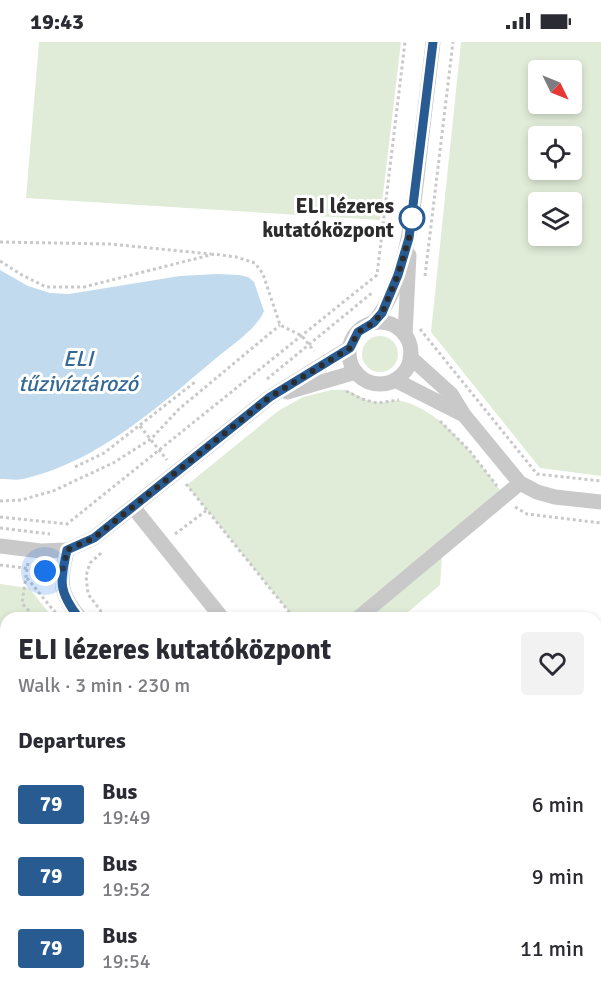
<!DOCTYPE html>
<html lang="en">
<head>
<meta charset="utf-8">
<style>
	body { margin:0; font-family:Signika,sans-serif; background:#f2f2f3; color:#2b2b33; height:100vh; display:flex; flex-direction:column; font-size:22px; white-space:nowrap }
	* { box-sizing:border-box; margin:0 }
	p { font-size:20px; color:#7c7c81 }
	.icon { flex:none; width:33px; height:33px; fill:none; stroke:currentColor; stroke-width:2; stroke-linecap:round; stroke-linejoin:round }
	.map { position:relative; flex:1; overflow:hidden }
	.details { position:absolute; left:0px; top:570px; width:602px; height:386px; display:flex; flex-direction:column; background:#fff; border-radius:18px 18px 0 0; box-shadow:0 3px 9px #0003 }
	.details>* { flex:none }
	.badge { padding:0 12px; border-radius:4px; font-size:21px; line-height:39px }
	.needle { width:39px; rotate:133deg }
	.controls { position:absolute; left:528px; top:18px; display:grid; gap:12px }
	.controls a { display:grid; place-items:center; width:54px; height:54px; border-radius:6px; background:#fff; box-shadow:0 3px 9px #0003; font-size:30px }
	.you { position:absolute; width:30px; height:30px; margin:-15px; border:4px solid #fff; border-radius:50%; background:#1a73e8; box-shadow:0 0 0 9px #1a73e833 }
	.map>.badge { position:absolute; translate:-50% -50%; box-shadow:0 0 0 3px #fff }
	h2 { padding:0 18px; font-size:22px; line-height:54px }
	.round { display:grid; place-items:center; flex:none; width:63px; height:63px; border-radius:6px; background:#f2f2f3 }
	.overview { display:flex; align-items:center; justify-content:space-between; height:102px; padding:0 18px }
	h1 { font-size:28px; font-weight:700; line-height:45px }
	ul { padding:0; list-style:none }
	li { display:flex; align-items:center; gap:18px; height:72px; padding:0 18px }
	li div { flex:1 }
	li b { display:block; font-size:22px }
	li em { font-style:normal }
	li .badge { min-width:66px; font-weight:700; text-align:center }
	.status { display:flex; justify-content:space-between; align-items:center; height:42px; padding:0 30px; background:#fff; direction:ltr }
	.status svg { height:16px; fill:currentColor }
	.map>svg:first-child { display:block }
</style>
</head>
<body>
<div class="status"><b>19:43</b><svg viewBox="0 0 49 12"><path d="M0 12V9h3v3zM5 12V6h3v6zM10 12V3h3v9zM15 12V0h3v12zM26 1h20v11H26zM47 4h2v5h-2z"/></svg></div>
<div class="map">
<svg width="601" height="955" viewBox="0 0 601 955">
	<rect width="100%" height="100%" fill="#fff"/>
	<g fill="#e1ecd8" fill-rule="evenodd">
		<polygon points="39,0 401,0 380,178 26,156"/>
		<path d="M 461,0 L 601,0 L 601,434 L 540,426 L 431,290 ZM 538,28 L 572,28 L 572,62 L 538,62 ZM 538,94 L 572,94 L 572,128 L 538,128 ZM 572,160 L 572,194 L 538,194 L 538,160 Z"/>
		<circle cx="380" cy="312" r="18"/>
		<path d="M 331,348 C 336,348 344,347 349,349 C 358,353 364,358 374,360 C 383,362 393,357 401,359 C 446,369 478,421 505,454 L 358,576 L 294,576 L 187,443 L 278,369 L 303,355 Z"/>
		<polygon points="442,515 440,543 401,576 372,576 372,572"/>
		<polygon points="0,542 29,546 53,576 6,576 6,950 91,950 91,955 0,955"/>
	</g>
	<path fill="#c1daee" d="M 0,228 L 28,244 L 50,251 L 69,252 L 180,234 L 217,232 L 239,233 L 248,235 L 254,240 L 264,269 C 256,288 231,303 215,317 C 159,364 100,418 27,436 C 19,439 9,437 0,437 Z"/>
	<g fill="none" stroke-linecap="round" stroke-linejoin="round">
		<g stroke="#c9c9c9" stroke-width="3" stroke-dasharray="3 3" stroke-linecap="butt">
			<polyline points="0,200 110,202 211,212"/>
			<polyline points="0,219 22,233 46,245 84,245 214,212 236,215 255,221 263,232 280,283 302,294 314,309"/>
			<polyline points="425,234 453,0"/>
			<polyline points="420,287 537,432 601,439"/>
			<polyline points="267,337 373,250"/>
			<polyline points="346,349 362,357 377,361 399,358"/>
			<polyline points="440,379 469,408 497,444"/>
			<polyline points="140,384 167,418"/>
			<polyline points="75,425 104,411 195,340"/>
			<polyline points="186,442 294,576"/>
			<polyline points="0,459 21,458 53,449 113,421 151,397 179,367 280,283"/>
			<polyline points="515,465 527,472 601,481"/>
			<polyline points="0,475 67,482 377,233 405,0"/>
			<polyline points="0,486 50,492"/>
			<polyline points="175,492 207,468"/>
			<polyline points="101,511 90,521 86,534 88,552 106,576"/>
			<polyline points="28,521 22,561 35,576"/>
			<polyline points="0,523 49,529"/>
			<polyline points="27,536 58,574"/>
			<polyline points="77,955 77,950"/>
			<polyline points="130,955 131,950"/>
		</g>
		<g stroke="#c9c9c9" stroke-width="15">
			<circle cx="380" cy="311" r="31"/>
			<path d="M 373,281 C 408,242 414,161 420,110 C 424,73 429,37 433,0"/>
			<polyline points="405,293 409,213"/>
			<polyline points="410,315 451,352 464,373 520,441 537,450 555,455 601,460"/>
			<polyline points="395,338 462,372"/>
			<polyline points="287,350 356,330"/>
			<polyline points="133,465 222,576"/>
			<polyline points="0,504 41,509 67,508 94,496 270,355 349,306"/>
			<path d="M 67,508 C 60,541 58,549 80,576"/>
			<polyline points="358,576 520,441"/>
			<polyline points="596,716 601,717"/>
			<polyline points="107,955 108,950"/>
			<polyline points="153,955 154,950"/>
		</g>
	</g>
	<g fill="none" stroke-linecap="round" stroke-linejoin="round">
		<g stroke="#fff" stroke-width="14">
			<path id="line" d="M 79,576 C 58,549 60,541 67,508 L 94,496 L 270,355 L 350,306 L 358,290 L 373,281 L 382,271 L 398,233 L 409,196 L 433,0"/>
		</g>
		<use href="#line" stroke="#275b91" stroke-width="9"/>
		<polyline stroke="#2c2c2c" stroke-width="6" stroke-dasharray="0 10.8" points="45,529 62,531 67,508 94,496 270,355 350,306 358,290 373,281 382,271 398,233 409,196 412,172 412,176"/>
	</g>
	<circle fill="#fff" stroke="#275b91" stroke-width="3" cx="412" cy="176" r="12"/>
	<g text-anchor="middle" dominant-baseline="central" stroke-width="6" stroke-linejoin="round" paint-order="stroke">
		<g font-size="21" font-weight="bold" fill="#2c2c2c" stroke="#fff" text-anchor="end">
			<text x="394" y="164">ELI lézeres<tspan x="394" dy="24">kutatóközpont</tspan></text>
		</g>
		<g font-size="22" font-style="italic" fill="#336995" stroke="#fff">
			<text x="78" y="316">ELI<tspan x="78" dy="25">tűzivíztározó</tspan></text>
		</g>
	</g>
</svg>
<div class="controls">
<a><svg class="needle" viewBox="-14 -14 28 28"><path d="M0-13l5 13h-10z" fill="#e53935"/><path d="M0 13l5-13h-10z" fill="#7c7c81"/></svg></a>
<a><svg class="icon" aria-label="locate" viewBox="0 0 24 24"><circle cx="12" cy="12" r="6"/><path d="M12 2v4M12 18v4M2 12h4M18 12h4"/></svg></a>
<a><svg class="icon" aria-label="layers" viewBox="0 0 24 24"><path d="M12 4l9 5-9 5-9-5zM3 14l9 5 9-5"/></svg></a>
</div>
<div class="you" style="left:45px;top:529px"></div>
<section class="details">
<div class="overview"><div><h1>ELI lézeres kutatóközpont</h1><p>Walk · 3 min · 230 m</p></div><a class="round"><svg class="icon" aria-label="heart" viewBox="0 0 24 24"><path d="M12 20l-8-8c-3-5 5-10 8-4 3-6 11-1 8 4z"/></svg></a></div>
<h2>Departures</h2>
<ul>
<li><span class="badge" style="background:#275b91;color:#fff">79</span><div><b>Bus</b><p>19:49</p></div><em>6 min</em></li>
<li><span class="badge" style="background:#275b91;color:#fff">79</span><div><b>Bus</b><p>19:52</p></div><em>9 min</em></li>
<li><span class="badge" style="background:#275b91;color:#fff">79</span><div><b>Bus</b><p>19:54</p></div><em>11 min</em></li>
</ul>
</section>
</div>
</body>
</html>
